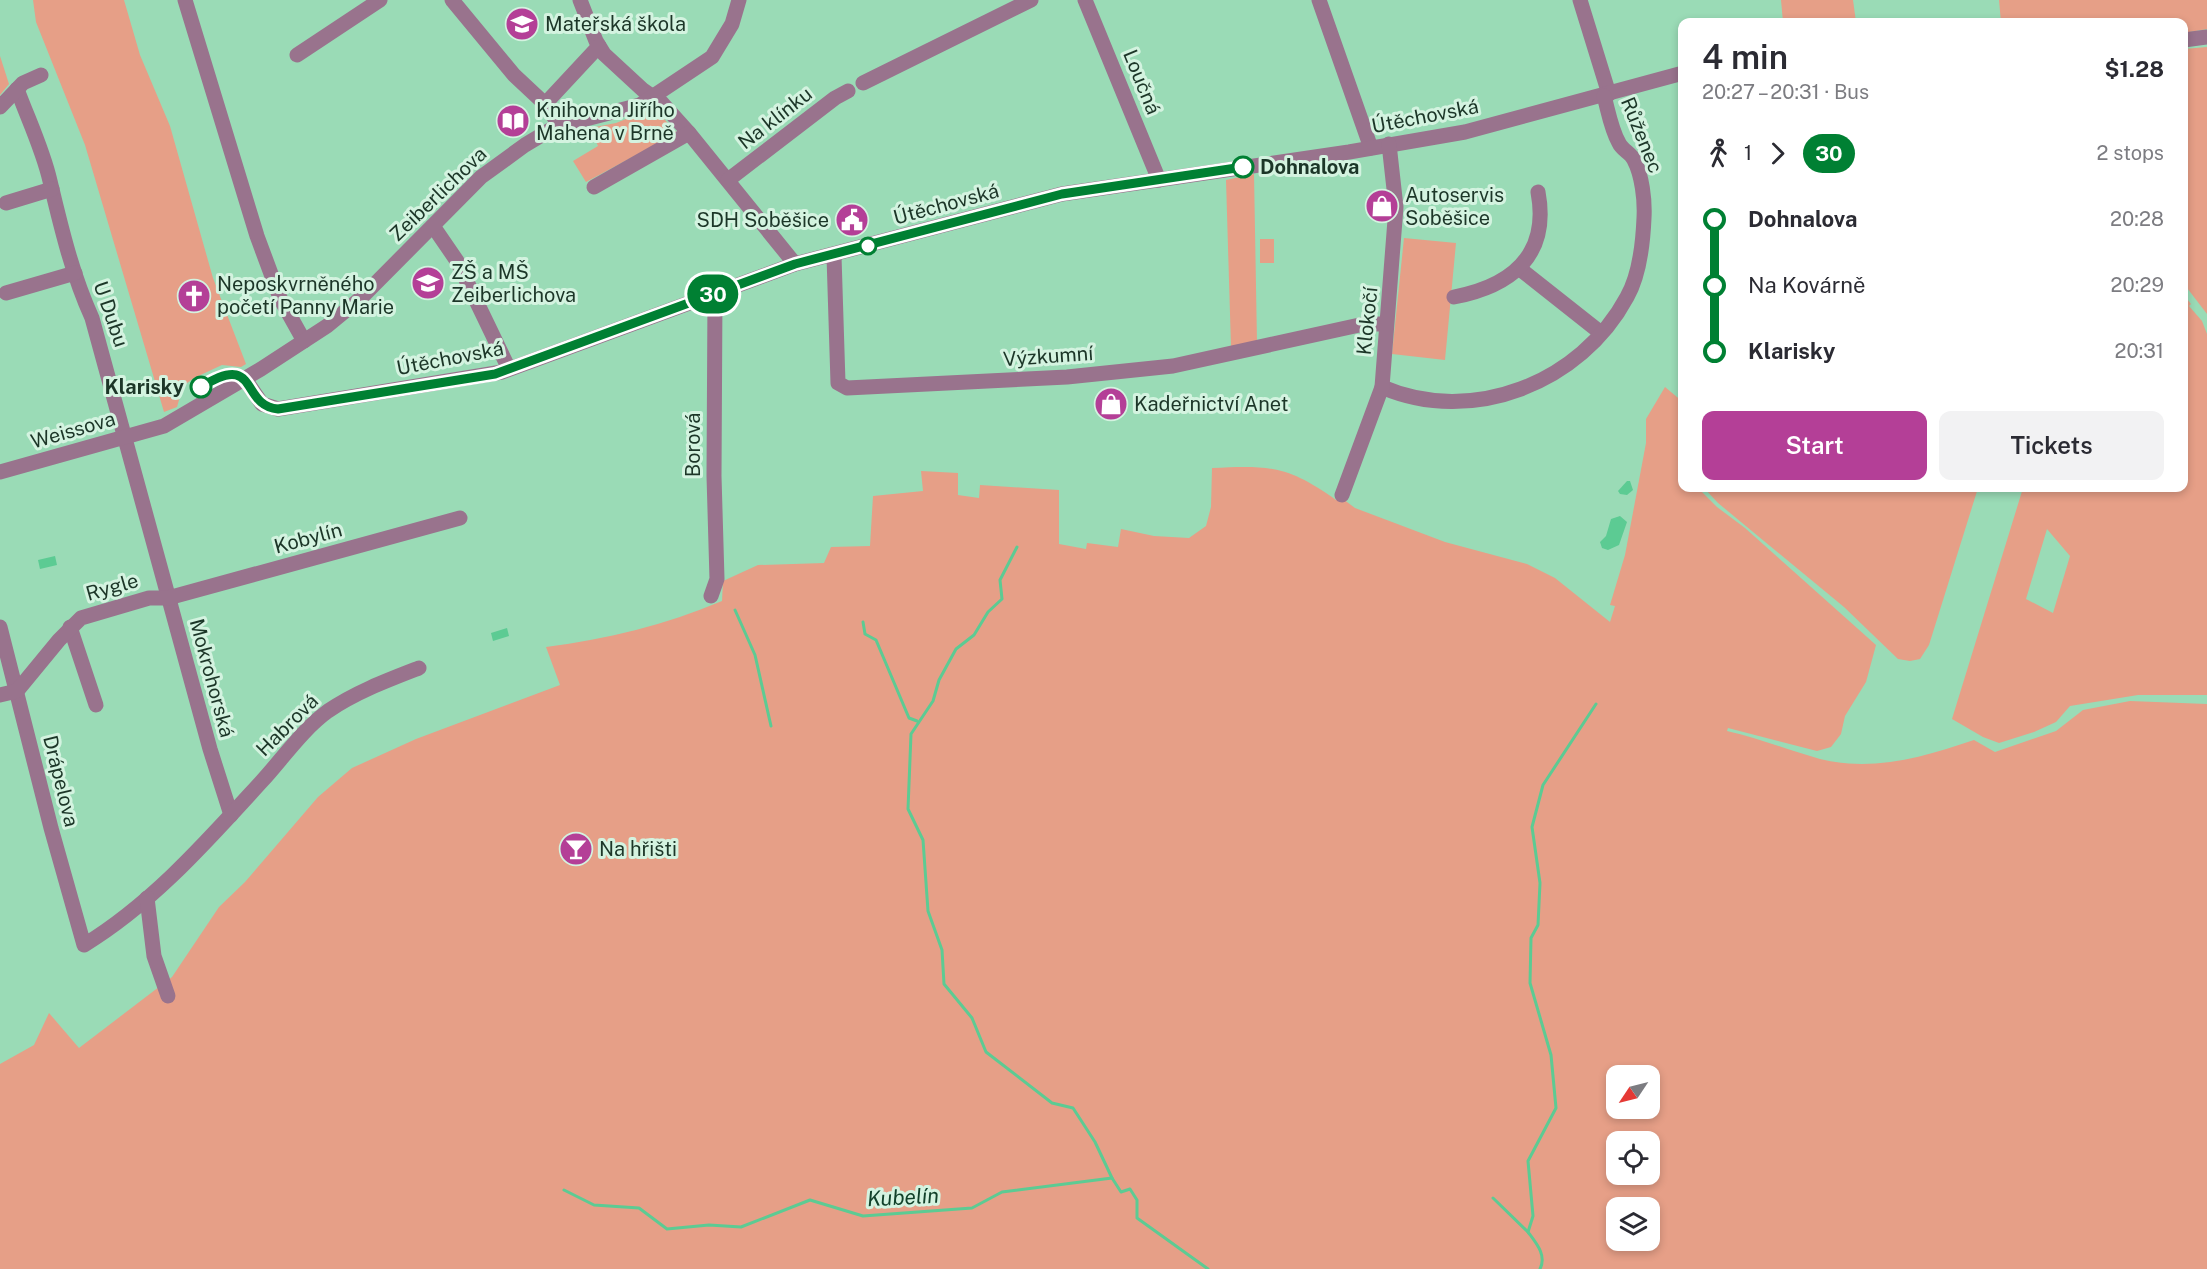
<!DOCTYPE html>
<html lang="en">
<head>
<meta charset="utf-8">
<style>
	body { margin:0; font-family:"Public Sans",sans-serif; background:#f2f2f3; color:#2b2b33; height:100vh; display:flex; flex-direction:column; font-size:22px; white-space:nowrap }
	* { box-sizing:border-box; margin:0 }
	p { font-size:20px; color:#7c7c81 }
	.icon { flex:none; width:33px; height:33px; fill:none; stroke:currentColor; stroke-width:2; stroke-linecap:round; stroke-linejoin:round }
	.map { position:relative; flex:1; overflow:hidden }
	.details { position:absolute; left:1678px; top:18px; width:510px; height:474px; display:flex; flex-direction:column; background:#fff; border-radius:12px; box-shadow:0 3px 9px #0003 }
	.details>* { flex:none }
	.badge { padding:0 12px; border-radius:20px; font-size:21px; line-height:39px }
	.needle { width:39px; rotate:235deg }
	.tools { position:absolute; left:1606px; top:1065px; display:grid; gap:12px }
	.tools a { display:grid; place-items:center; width:54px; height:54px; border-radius:12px; background:#fff; box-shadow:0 3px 9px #0003; font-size:30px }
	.map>.badge { position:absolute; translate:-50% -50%; box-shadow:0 0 0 3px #fff }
	.legs { display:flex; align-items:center; gap:9px; height:66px; padding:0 24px; font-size:20px }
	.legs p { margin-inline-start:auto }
	.head { display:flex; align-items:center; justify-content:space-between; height:102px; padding:0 24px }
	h1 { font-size:33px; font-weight:600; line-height:45px }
	.action { display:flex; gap:12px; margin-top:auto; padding:12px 24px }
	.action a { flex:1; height:69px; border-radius:12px; background:#b43f97; color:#fff; font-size:24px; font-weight:600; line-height:69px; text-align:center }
	.action a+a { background:#f2f2f3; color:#2b2b33 }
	ul { padding:0 24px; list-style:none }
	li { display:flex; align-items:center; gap:21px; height:66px; font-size:22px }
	li i { display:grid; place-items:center; width:9px; height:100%; margin:0 8px; background:currentColor }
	li i::after { content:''; width:15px; height:15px; margin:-8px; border:4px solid; border-radius:50%; background:#fff }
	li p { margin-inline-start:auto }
	li:first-child i { background:linear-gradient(#0000 50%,currentColor 0) }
	li:last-child i { background:linear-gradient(currentColor 50%,#0000 0) }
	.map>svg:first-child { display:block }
</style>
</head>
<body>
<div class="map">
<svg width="2207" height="1269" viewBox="0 0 2207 1269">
	<rect width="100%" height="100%" fill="#9adbb6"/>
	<g fill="#e69f87" fill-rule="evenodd">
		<polygon points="33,0 124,0 140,55 170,126 213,278 246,364 241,367 222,365 194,378 183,386 177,407 164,412 85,145 36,22"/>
		<polygon points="1781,0 1853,0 1856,22 1783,22"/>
		<polygon points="1999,0 2207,0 2207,29 2184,33 2184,22 2001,22"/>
		<polygon points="2207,47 2207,314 2184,284 2184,49"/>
		<polygon points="0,56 9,84 0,95"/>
		<polygon points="654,108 677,133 586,182 573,161 598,146 590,128 616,123"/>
		<polygon points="1254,174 1257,342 1231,347 1226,180"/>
		<polygon points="1404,238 1456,243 1445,360 1392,354"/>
		<rect x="1260" y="239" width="14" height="24"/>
		<path d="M 2184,295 L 2191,304 L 2189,306 L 2202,321 L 2207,334 L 2207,695 L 2138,695 L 2070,706 L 2056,722 L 2034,732 L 1999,743 L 1983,737 L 1952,719 L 2023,488 L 2184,488 ZM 2047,529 L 2070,556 L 2053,613 L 2026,599 Z"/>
		<path d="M 1665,387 L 1683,402 L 1683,488 L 1698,488 L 1717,507 L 1745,528 L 1876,645 L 1866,682 L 1845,716 L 1841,734 L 1831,747 L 1817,751 L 1728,728 L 1727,731 C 1758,738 1788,750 1820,759 C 1873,772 1924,757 1974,740 L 1995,752 L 2056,731 L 2083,710 L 2130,701 L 2207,704 L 2207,1269 L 0,1269 L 0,1064 L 34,1045 L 49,1013 L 79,1048 L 172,977 L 219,907 L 245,882 L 318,797 L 352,768 L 416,739 L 560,685 L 546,647 C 608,639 665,625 722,601 L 723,581 L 758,565 L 824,563 L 831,547 L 870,546 L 873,496 L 923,491 L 921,471 L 958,473 L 958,495 L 979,498 L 980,485 L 1059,490 L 1059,544 L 1086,549 L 1087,543 L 1118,547 L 1121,529 L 1154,536 L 1189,538 L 1206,526 L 1211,507 L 1212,468 C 1270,465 1288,466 1336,500 L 1339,496 L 1355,508 L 1445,542 L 1527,564 L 1555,578 L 1610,622 L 1615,606 L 1610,605 L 1625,555 L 1646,443 L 1646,419 ZM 1617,1076 L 1650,1076 L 1650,1108 L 1617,1108 ZM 1617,1142 L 1650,1142 L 1650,1174 L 1617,1174 ZM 1617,1208 L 1650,1208 L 1650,1240 L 1617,1240 Z"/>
		<polygon points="1704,488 1978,488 1929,645 1920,659 1910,661 1898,659 1844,607 1718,503"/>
	</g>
	<g fill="#5ccb93">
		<polygon points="1627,481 1630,481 1633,490 1627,495 1620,494 1618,491"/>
		<polygon points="1620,516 1627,522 1619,545 1608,550 1602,548 1600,542 1606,536 1611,519"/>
		<polygon points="55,556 57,565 40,569 38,560"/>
		<polygon points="507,628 509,636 493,641 491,633"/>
	</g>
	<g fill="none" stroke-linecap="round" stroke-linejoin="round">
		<g stroke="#5ccb93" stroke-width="3">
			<polyline points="1017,547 1000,580 1002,599 988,612 974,635 956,649 939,680 933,701 911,734 908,809 923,840 928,911 942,950 944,984 972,1018 986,1052 1052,1103 1073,1108 1095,1142 1112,1178"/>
			<polyline points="735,610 755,655 771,726"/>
			<polyline points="863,622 865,634 876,640 909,718 917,721"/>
			<polyline points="564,1190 594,1205 639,1208 667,1229 709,1225 741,1227 810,1200 863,1216 972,1208 1002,1192 1112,1178 1121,1192 1130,1189 1137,1200 1137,1218 1208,1269"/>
			<polyline points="1493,1198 1528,1232"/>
			<path d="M 1540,1269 C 1547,1255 1536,1243 1528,1232 L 1533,1216 L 1528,1161 L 1556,1108 L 1551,1055 L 1530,983 L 1531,938 L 1538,925 L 1540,883 L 1532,827 L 1543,785 L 1596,704"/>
		</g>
		<g stroke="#99738d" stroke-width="15">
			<polyline points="185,0 257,236 280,298 304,341"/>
			<polyline points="452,0 514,75 545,104 560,126"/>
			<polyline points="580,0 596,41 604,54 643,90 662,103 689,133 795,264"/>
			<polyline points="1085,0 1159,180"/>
			<polyline points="1319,0 1371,148"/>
			<polyline points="1580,0 1609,94"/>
			<polyline points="2184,40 2207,37"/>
			<polyline points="297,55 380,0"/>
			<polyline points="863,83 1031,0"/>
			<path d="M 17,89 C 28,119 43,150 50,181 C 61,227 72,274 92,318 L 210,749 L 231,815"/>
			<polyline points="545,104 599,46"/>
			<polyline points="0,107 23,83 41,75"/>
			<polyline points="728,180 835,98 848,91"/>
			<polyline points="594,187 689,133"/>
			<polyline points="6,203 52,189"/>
			<polyline points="433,226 457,261 509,369"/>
			<polyline points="834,256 838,383 847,388 1067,377 1173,366 1364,324 1386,324"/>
			<polyline points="1520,269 1601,333"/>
			<polyline points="6,293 75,273"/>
			<path d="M 1454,297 C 1511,286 1550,256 1538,192"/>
			<polyline points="245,379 262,404 278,409 502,372 795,264 1062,194 1349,152 1465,132 1683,73"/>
			<path d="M 1382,387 C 1472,426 1581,383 1627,297 C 1639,276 1643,242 1644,218 C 1645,200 1642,175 1634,160 C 1631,153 1622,150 1619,143 C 1611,129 1608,110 1604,96"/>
			<polyline points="0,472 164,426 261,369 327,326 361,298 481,177 525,145 555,127 640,105 712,57 732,24 739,0"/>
			<polyline points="1342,495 1382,387 1396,207 1389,144"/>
			<polyline points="711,596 717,579 714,476 715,293"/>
			<path d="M 0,627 L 51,828 L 84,945 C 153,903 208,840 262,781 C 283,758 303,729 328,711 C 356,692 388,680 419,668"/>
			<polyline points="70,627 96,705"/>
			<polyline points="0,695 17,691 59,640 81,618 149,598 168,598 460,518"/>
			<polyline points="147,898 154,956 168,996"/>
		</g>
	</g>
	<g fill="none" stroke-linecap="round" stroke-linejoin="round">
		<g stroke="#fff" stroke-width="14">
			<path id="line-1" d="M 201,387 C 259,350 240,406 278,409 L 495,374 L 795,264 L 1062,194 L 1243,167"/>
		</g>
		<use href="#line-1" stroke="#008033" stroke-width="9"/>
	</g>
	<defs>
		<g id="school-disc" transform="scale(1.725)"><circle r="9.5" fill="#b43f97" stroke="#d4f3e0"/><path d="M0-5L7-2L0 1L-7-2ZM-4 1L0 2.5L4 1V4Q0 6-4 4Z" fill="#fff"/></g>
		<g id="library-disc" transform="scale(1.725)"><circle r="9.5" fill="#b43f97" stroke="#d4f3e0"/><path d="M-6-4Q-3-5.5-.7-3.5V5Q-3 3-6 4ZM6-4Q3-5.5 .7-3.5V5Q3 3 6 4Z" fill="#fff"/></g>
		<g id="shop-disc" transform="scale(1.725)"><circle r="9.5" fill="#b43f97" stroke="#d4f3e0"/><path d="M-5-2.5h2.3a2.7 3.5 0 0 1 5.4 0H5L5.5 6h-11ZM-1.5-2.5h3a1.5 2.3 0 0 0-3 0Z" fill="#fff"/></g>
		<g id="civic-disc" transform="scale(1.725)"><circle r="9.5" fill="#b43f97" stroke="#d4f3e0"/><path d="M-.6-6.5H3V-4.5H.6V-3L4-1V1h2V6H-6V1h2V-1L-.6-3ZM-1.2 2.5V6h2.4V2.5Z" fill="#fff"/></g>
		<g id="church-disc" transform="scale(1.725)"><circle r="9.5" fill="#b43f97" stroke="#d4f3e0"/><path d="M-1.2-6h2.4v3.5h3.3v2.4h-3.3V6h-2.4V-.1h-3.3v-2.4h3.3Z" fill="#fff"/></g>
		<g id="bar-disc" transform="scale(1.725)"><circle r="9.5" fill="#b43f97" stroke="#d4f3e0"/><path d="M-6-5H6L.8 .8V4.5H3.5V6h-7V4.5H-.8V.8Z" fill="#fff"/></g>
	</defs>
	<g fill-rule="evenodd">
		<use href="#school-disc" x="522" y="24"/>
		<use href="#library-disc" x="513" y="121"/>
		<use href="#shop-disc" x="1382" y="206"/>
		<use href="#civic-disc" x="852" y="220"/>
		<use href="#school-disc" x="428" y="283"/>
		<use href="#church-disc" x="194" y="296"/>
		<use href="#shop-disc" x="1111" y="404"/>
		<use href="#bar-disc" x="576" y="849"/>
	</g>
	<g fill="#fff" stroke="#008033" stroke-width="3">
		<circle cx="1243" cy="167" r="10"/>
		<circle cx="868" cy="246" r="8"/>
		<circle cx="201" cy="387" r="10"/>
	</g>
	<g text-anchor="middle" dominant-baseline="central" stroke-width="6" stroke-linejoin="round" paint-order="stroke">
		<g font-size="20" fill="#1c3628" stroke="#d4f3e0" text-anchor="start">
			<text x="545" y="24">Mateřská škola</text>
			<text x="536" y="110">Knihovna Jiřího<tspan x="536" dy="23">Mahena v Brně</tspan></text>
			<text x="1405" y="195">Autoservis<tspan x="1405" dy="23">Soběšice</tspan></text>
			<text x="829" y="220" text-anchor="end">SDH Soběšice</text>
			<text x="451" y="272">ZŠ a MŠ<tspan x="451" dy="23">Zeiberlichova</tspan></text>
			<text x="217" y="284">Neposkvrněného<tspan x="217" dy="23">početí Panny Marie</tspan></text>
			<text x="1134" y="404">Kadeřnictví Anet</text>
			<text x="599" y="849">Na hřišti</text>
		</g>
		<g font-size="20" fill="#1c3628" stroke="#d4f3e0">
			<text transform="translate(1142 82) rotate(68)">Loučná</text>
			<text transform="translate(1425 116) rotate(-11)">Útěchovská</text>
			<text transform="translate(775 118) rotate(-38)">Na klínku</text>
			<text transform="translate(1642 135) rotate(68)">Růženec</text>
			<text transform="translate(438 194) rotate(-44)">Zeiberlichova</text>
			<text transform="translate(946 204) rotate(-15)">Útěchovská</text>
			<text transform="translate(111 314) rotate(71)">U Dubu</text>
			<text transform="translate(1367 321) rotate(-84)">Klokočí</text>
			<text transform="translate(1048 356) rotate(-4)">Výzkumní</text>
			<text transform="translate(450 358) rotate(-11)">Útěchovská</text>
			<text transform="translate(73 430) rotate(-16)">Weissova</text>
			<text transform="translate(693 445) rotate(-90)">Borová</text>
			<text transform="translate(308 538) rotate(-15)">Kobylín</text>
			<text transform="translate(112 587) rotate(-16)">Rygle</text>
			<text transform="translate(212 678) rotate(75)">Mokrohorská</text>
			<text transform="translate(287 725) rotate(-45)">Habrová</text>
			<text transform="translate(61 781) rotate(76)">Drápelova</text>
		</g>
		<g font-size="20" font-weight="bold" fill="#1c3628" stroke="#d4f3e0" text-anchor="start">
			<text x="1260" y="167">Dohnalova</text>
			<text x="184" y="387" text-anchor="end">Klarisky</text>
		</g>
		<g font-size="21" font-style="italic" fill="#12412a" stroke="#d4f3e0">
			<text transform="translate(903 1197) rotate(-3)">Kubelín</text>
		</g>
	</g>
</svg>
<div class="tools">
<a><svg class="needle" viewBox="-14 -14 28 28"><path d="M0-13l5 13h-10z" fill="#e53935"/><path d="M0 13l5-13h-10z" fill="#7c7c81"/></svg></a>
<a><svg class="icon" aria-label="locate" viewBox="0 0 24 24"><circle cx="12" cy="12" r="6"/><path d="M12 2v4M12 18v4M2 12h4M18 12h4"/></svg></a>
<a><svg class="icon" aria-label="layers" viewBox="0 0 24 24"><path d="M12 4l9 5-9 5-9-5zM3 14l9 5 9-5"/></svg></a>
</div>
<b class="badge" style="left:713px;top:294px;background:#008033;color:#fff">30</b>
<section class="details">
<div class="head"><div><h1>4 min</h1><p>20:27 – 20:31 · Bus</p></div><b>$1.28</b></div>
<div class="legs"><svg class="icon" aria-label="walk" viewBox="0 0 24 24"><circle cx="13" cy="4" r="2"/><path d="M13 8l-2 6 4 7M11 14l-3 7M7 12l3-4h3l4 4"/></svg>1<svg class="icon" aria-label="forward" viewBox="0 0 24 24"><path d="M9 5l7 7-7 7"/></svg><b class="badge" style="background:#008033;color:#fff">30</b><p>2 stops</p></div>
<ul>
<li><i style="color:#008033"></i><b>Dohnalova</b><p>20:28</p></li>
<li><i style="color:#008033"></i><span>Na Kovárně</span><p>20:29</p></li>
<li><i style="color:#008033"></i><b>Klarisky</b><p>20:31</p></li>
</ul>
<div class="action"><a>Start</a><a>Tickets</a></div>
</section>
</div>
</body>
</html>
